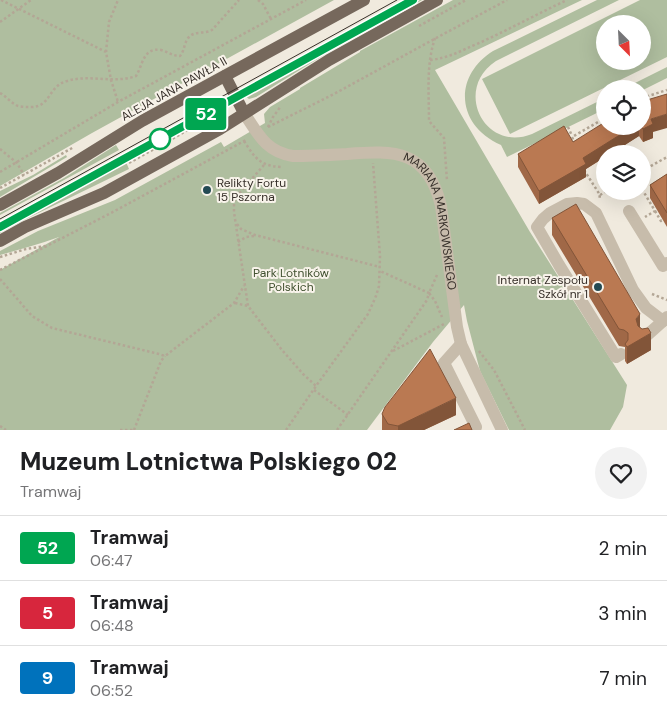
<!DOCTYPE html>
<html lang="pl">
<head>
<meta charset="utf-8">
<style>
	body { margin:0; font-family:"DM Sans",sans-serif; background:#f2f2f2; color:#202124; height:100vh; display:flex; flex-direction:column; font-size:19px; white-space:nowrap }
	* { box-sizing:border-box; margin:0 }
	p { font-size:16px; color:#757577 }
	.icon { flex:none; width:28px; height:28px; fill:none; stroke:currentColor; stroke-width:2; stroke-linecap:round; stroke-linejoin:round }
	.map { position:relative; height:430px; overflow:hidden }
	.panel { display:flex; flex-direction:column; background:#fff; flex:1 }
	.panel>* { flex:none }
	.badge { padding:0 10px; border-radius:4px; font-size:18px; line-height:32px }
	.needle { width:32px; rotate:156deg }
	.fabs { position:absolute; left:596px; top:15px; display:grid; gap:10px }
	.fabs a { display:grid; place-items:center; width:55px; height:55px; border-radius:50%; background:#fff; box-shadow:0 5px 20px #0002; font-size:25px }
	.map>.badge { position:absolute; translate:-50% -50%; box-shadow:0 0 0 2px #fff }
	.round { display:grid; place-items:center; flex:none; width:52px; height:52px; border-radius:26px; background:#f2f2f2 }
	.summary { display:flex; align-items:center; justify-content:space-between; height:85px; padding:0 20px }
	h1 { font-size:24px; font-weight:800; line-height:38px }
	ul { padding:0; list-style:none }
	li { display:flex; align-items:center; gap:15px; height:65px; padding:0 20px; border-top:1px solid #e0e0e0 }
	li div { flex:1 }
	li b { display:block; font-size:19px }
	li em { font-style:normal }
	li .badge { min-width:55px; font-weight:700; text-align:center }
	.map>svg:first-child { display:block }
</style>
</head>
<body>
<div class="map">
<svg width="667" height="430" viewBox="0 0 667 430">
	<rect width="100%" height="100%" fill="#f0eade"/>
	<g fill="#afbe9f" fill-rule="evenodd">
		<polygon points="0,0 334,0 92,133 0,186"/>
		<polygon points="420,0 422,0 324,55 256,97 249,99 245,96"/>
		<path d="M 453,0 L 582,0 L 435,70 L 530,232 L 627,385 L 623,407 L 610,430 L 509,430 L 480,371 L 467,321 L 464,305 L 433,342 L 367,430 L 0,430 L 0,270 L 59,237 C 40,244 20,249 0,255 L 0,251 L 38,231 L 115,200 L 221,142 L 224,147 L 265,123 L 264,114 L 270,107 L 300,89 L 300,88 L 360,52 L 360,51 Z"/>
		<path d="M 597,0 L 619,0 L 496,61 C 453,89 484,153 532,134 L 605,98 L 605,109 L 507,157 L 501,145 C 457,126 452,77 493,51 Z"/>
		<path d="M 640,0 L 667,0 L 667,57 L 510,134 L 482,79 ZM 605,24 L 642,24 L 642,61 L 605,61 Z"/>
		<polygon points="667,67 667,78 643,90 642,89 623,89"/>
		<polygon points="116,145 119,150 0,215 0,213 64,178"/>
		<polygon points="66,155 67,157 0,197 0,191 33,175"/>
		<polygon points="126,162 129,169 26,219 0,233 0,231"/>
	</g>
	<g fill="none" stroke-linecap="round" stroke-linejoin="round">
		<g stroke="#b3a695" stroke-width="2.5" stroke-dasharray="2.5 2.5" stroke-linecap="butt">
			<polyline points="1,0 106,52 111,80 118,102"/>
			<polyline points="258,0 263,4 271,19"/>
			<polyline points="0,22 31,0"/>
			<polyline points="419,26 466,0"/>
			<path d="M 435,38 C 426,65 429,93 429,121 L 444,138 L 447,181"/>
			<polyline points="106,52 109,22 118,0"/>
			<path d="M 430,60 C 449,58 460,51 477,44 C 508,30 537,14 567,0"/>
			<path d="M 0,93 C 6,96 10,102 16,105 C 19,107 27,107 31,107 C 51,107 48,86 67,81 C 90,74 114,84 136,76 C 143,65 143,47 161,50 C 168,52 173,56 180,56 C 185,50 184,42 189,37 C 194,31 205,34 212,30 L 239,0"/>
			<polyline points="642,98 667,90"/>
			<polyline points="205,101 213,116"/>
			<polyline points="268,127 334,94 438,37 507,0"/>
			<polyline points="268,127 273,117 281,106"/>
			<polyline points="568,127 572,136"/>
			<path d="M 244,141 C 255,158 260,166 281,167"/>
			<polyline points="575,144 572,137 605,118"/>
			<polyline points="0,149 17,163 24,175"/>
			<polyline points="129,163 213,116"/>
			<polyline points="264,165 236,197 234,202 234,212 248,306 282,350 303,374 316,386"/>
			<polyline points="584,170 600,195 599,200"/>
			<polyline points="642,171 667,157"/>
			<polyline points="0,172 118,102 306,0"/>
			<polyline points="0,188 74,147"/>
			<polyline points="642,189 655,211 645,217"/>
			<polyline points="600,195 607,191"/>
			<polyline points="655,211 661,221 663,220"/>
			<polyline points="237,224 241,229 255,235 380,267"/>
			<polyline points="238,242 246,237 254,236"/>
			<polyline points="0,257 26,249 45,246"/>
			<polyline points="0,270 111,213 246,140"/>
			<polyline points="437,275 429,293 435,301 442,317"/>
			<polyline points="0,279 32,316 52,328 159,354 165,356 234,303 244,286"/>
			<polyline points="652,294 667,300"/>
			<polyline points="235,303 248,306"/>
			<polyline points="393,351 444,324"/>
			<polyline points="479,351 494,370 525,430"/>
			<polyline points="314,390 348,415"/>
			<polyline points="0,426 6,430"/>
			<polyline points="120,430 134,430"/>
			<polyline points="134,430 161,361 165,356"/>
			<polyline points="286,430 316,386 368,314 376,296 379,286 380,256 373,163"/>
			<polyline points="337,430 427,300 429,293 380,271"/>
		</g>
		<g stroke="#c7bcab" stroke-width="12">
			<path id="s1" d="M 244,113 C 258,134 266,152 293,156 C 311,156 329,155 347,154 C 395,150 428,150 441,206 L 457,327 L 461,344 L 502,430"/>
			<polyline points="629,211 663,266 667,263"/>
			<polyline points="644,338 663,321"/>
			<polyline points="461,344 444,363 476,427"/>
			<polyline points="621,354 616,357 559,265 537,227 543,219 550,213 567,204 577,203 584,204 596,213 633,290 646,308 663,321 667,317"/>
		</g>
		<g stroke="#76685c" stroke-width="12">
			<polyline points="225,76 244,113"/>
			<polyline points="0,205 58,173 142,121 364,0"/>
			<polyline points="0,241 25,227 104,193 220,129 329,60 437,0"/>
		</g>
		<g stroke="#362f29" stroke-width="1">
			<polyline points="0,219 397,0"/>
			<polyline points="0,227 413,0"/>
		</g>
	</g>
	<g fill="#a06847">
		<polygon points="605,126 642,126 653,132 653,138 643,142 639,136 586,169 586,177 539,204 518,167 518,154 573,142"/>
		<polygon points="667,174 667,227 650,198 650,185"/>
		<polygon points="552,218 640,327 651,350 627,364 625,361 625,347 619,346 552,235"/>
		<polygon points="382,414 456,415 424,430 382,430"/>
	</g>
	<g fill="#825539">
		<polygon points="667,114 667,128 653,132 653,138 643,142 643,129 651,119"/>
		<polygon points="634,126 639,126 639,136 611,154 605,154 605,157 586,169 586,177 539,204 539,191 583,158"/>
		<polygon points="640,314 640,331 636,336 636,319"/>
		<polygon points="651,333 651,350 627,364 627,347"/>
		<polygon points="456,398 456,415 424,430 398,430 398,426"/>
	</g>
	<g fill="#ba7952" stroke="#825539">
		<polygon points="667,94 667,114 651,119 653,124 643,129 641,126 642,126 642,100 646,98 647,100"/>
		<polygon points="605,122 605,126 634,126 583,158 586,164 539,191 518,154 564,126 573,142"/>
		<polygon points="667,174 667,213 650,185"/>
		<polygon points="576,204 640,314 636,319 638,326 642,329 648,328 651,333 627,347 625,344 628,340 628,333 624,330 619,329 552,218"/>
		<polygon points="430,349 456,398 398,426 388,424 382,414 385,407"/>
		<polygon points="469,423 472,430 454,430"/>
	</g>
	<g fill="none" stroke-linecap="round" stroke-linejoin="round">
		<g stroke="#fff" stroke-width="11">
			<polyline id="line" points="0,227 413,0"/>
		</g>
		<use href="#line" stroke="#00a651" stroke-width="8"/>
	</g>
	<circle fill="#fff" stroke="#00a651" stroke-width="2.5" cx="160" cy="139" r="10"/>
	<g fill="#234a53" stroke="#f8f3ea" stroke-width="2">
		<circle cx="207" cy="190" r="5"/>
		<circle cx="598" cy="287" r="5"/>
	</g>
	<g text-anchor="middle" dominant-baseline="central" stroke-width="4" stroke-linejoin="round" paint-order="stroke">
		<g font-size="12" fill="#362f29" stroke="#f8f3ea">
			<text transform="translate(174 89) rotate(-29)">ALEJA JANA PAWŁA II</text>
			<text stroke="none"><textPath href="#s1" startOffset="254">MARIANA MARKOWSKIEGO</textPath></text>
		</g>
		<g font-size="12" fill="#362f29" stroke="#f8f3ea" text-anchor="start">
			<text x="217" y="183">Relikty Fortu<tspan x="217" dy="14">15 Pszorna</tspan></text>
			<text x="588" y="280" text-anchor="end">Internat Zespołu<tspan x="588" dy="14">Szkół nr 1</tspan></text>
		</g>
		<g font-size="12" fill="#415130" stroke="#f8f3ea">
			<text x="291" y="273">Park Lotników<tspan x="291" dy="14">Polskich</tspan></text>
		</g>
	</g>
</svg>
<div class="fabs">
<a><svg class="needle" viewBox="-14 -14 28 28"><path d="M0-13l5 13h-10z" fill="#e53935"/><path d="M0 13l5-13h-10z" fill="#757577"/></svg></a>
<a><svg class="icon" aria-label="locate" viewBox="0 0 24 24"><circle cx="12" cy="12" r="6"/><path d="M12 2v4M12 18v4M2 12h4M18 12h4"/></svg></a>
<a><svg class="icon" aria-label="layers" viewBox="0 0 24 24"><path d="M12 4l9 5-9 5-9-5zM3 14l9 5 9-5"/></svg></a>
</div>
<b class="badge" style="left:206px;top:114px;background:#00a651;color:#fff">52</b>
</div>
<section class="panel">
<div class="summary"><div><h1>Muzeum Lotnictwa Polskiego 02</h1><p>Tramwaj</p></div><a class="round"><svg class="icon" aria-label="heart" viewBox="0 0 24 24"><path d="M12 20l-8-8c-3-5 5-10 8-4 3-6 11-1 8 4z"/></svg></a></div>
<ul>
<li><span class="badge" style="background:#00a651;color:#fff">52</span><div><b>Tramwaj</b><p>06:47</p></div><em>2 min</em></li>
<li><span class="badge" style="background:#d7263d;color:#fff">5</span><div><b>Tramwaj</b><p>06:48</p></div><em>3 min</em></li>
<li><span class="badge" style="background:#0072bc;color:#fff">9</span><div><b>Tramwaj</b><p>06:52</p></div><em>7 min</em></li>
</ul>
</section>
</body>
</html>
